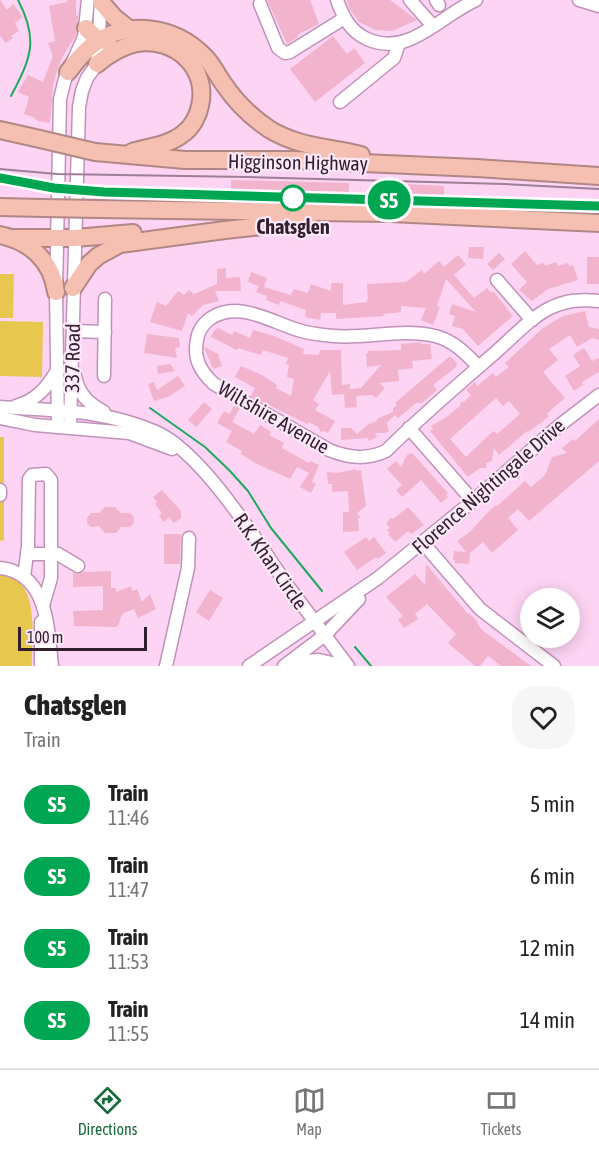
<!DOCTYPE html>
<html lang="en">
<head>
<meta charset="utf-8">
<style>
	body { margin:0; font-family:"Asap Condensed",sans-serif; background:#f6f6f6; color:#222; height:100vh; display:flex; flex-direction:column; font-size:22px; white-space:nowrap }
	* { box-sizing:border-box; margin:0 }
	p { font-size:20px; color:#767676 }
	.icon { flex:none; width:33px; height:33px; fill:none; stroke:currentColor; stroke-width:2; stroke-linecap:round; stroke-linejoin:round }
	.map { position:relative; height:666px; overflow:hidden }
	.details { display:flex; flex-direction:column; background:#fff; flex:1 }
	.details>* { flex:none }
	.badge { padding:0 12px; border-radius:20px; font-size:21px; line-height:39px }
	.controls { position:absolute; left:520px; top:588px; display:grid; gap:12px }
	.controls a { display:grid; place-items:center; width:60px; height:60px; border-radius:50%; background:#fff; box-shadow:0 3px 15px #0003; font-size:30px }
	.scale { position:absolute; left:18px; bottom:15px; width:129px; box-sizing:border-box; padding-left:6px; border:3px solid #311f2e; border-top:0; font-size:16px; line-height:21px; white-space:nowrap; color:#311f2e; -webkit-text-stroke:4px #fde9f9; paint-order:stroke }
	.map>.badge { position:absolute; translate:-50% -50%; box-shadow:0 0 0 3px #fff }
	.round { display:grid; place-items:center; flex:none; width:63px; height:63px; border-radius:24px; background:#f6f6f6 }
	.headline { display:flex; align-items:center; justify-content:space-between; height:102px; padding:0 24px }
	h1 { font-size:28px; font-weight:800; line-height:45px }
	ul { padding:0; list-style:none }
	li { display:flex; align-items:center; gap:18px; height:72px; padding:0 24px }
	li div { flex:1 }
	li b { display:block; font-size:22px }
	li em { font-style:normal }
	li .badge { min-width:66px; font-weight:700; text-align:center }
	.tab-bar { display:flex; justify-content:space-around; align-items:center; height:84px; border-top:2px solid #e0e0e0; background:#fff; font-size:16px; color:#767676 }
	.tab-bar a { display:grid; justify-items:center; gap:3px }
	.tab-bar .active { color:#176a3c }
	.map>svg:first-child { display:block }
</style>
</head>
<body>
<div class="map">
<svg width="599" height="666" viewBox="0 0 599 666">
	<rect width="100%" height="100%" fill="#fdd4f4"/>
	<g fill="#e8c74f">
		<polygon points="0,274 14,274 13,318 0,318"/>
		<polygon points="0,321 43,322 42,377 0,376"/>
		<polygon points="0,437 4,437 4,540 0,541"/>
		<path d="M 0,574 C 41,576 32,638 32,666 L 0,666 Z"/>
	</g>
	<g fill="none" stroke-linecap="round" stroke-linejoin="round">
		<g stroke="#21a85f" stroke-width="2">
			<path d="M 11,96 C 31,58 39,40 18,0"/>
			<polyline points="150,408 205,447 230,471 248,491 271,528 322,591"/>
			<polyline points="355,647 371,666"/>
		</g>
	</g>
	<g fill="#f1b4cc" fill-rule="evenodd">
		<polygon points="0,0 7,10 13,4 23,17 15,23 19,31 11,36 13,38 6,43 0,36"/>
		<polygon points="67,0 76,0 76,15 78,16 76,35 63,56 57,71 53,86 50,123 38,121 33,117 24,114 29,97 18,92 28,75 43,82 53,56 48,43 55,41 49,6 67,2"/>
		<polygon points="267,0 310,0 319,24 297,35 298,37 287,44"/>
		<polygon points="347,0 390,0 417,20 392,31 376,30 359,22 349,8"/>
		<polygon points="333,36 347,54 354,48 365,63 315,102 290,69"/>
		<polygon points="231,180 349,183 349,196 231,193"/>
		<polygon points="405,184 444,186 444,198 404,197"/>
		<polygon points="469,247 484,247 483,259 468,258"/>
		<polygon points="525,251 537,265 544,263 545,266 556,262 558,266 568,263 569,266 573,265 578,280 548,289 532,301 519,290 527,282 511,264"/>
		<polygon points="499,253 505,259 493,270 487,264"/>
		<polygon points="458,255 466,264 454,275 474,298 487,288 491,293 493,291 513,316 478,346 463,329 452,326 455,316 449,314 452,304 476,312 446,279 437,306 440,307 433,325 421,320 426,308 401,306 401,312 383,314 384,316 336,319 336,313 321,313 320,320 305,317 306,310 280,301 279,305 266,300 267,296 256,292 259,286 248,282 251,272 267,278 264,287 291,295 294,289 308,293 311,284 331,291 331,283 343,283 343,305 367,302 367,299 368,299 367,284 406,282 422,270 424,274 439,261 444,267"/>
		<rect x="587" y="257" width="12" height="27"/>
		<polygon points="226,268 226,278 240,277 241,291 215,291 219,301 203,305 192,316 188,313 182,331 150,322 157,302 166,306 178,291 184,295 189,290 194,294 217,284 217,269"/>
		<path d="M 585,311 L 589,327 L 599,329 L 599,340 L 592,338 L 577,347 L 570,335 L 549,349 L 558,360 L 543,372 L 565,398 L 552,409 L 547,414 L 549,416 L 542,422 L 528,432 L 527,431 L 499,455 L 494,448 L 492,461 L 486,463 L 486,468 L 480,468 L 468,477 L 430,431 L 433,429 L 431,426 L 448,416 L 460,406 L 461,402 L 464,402 L 471,395 L 466,390 L 475,382 L 477,386 L 493,373 L 496,377 L 509,367 L 505,363 L 543,328 L 563,316 ZM 496,398 L 503,406 L 509,401 L 520,414 L 497,434 L 494,431 L 490,434 L 466,457 L 450,439 Z"/>
		<polygon points="218,328 232,335 234,331 250,338 253,330 274,336 304,349 303,354 319,355 320,350 341,350 342,385 350,384 350,389 361,388 381,365 367,367 366,353 369,353 368,351 401,350 401,344 421,342 421,344 430,344 432,359 412,361 413,368 398,370 399,381 379,383 385,388 376,398 372,395 356,396 357,407 345,408 344,394 332,395 330,371 313,400 319,404 315,410 335,421 328,433 324,431 321,432 318,427 309,422 307,424 251,396 255,388 235,377 241,366 262,375 277,385 276,388 291,396 294,379 287,377 289,365 286,364 288,358 263,350 261,355 238,348 237,350 211,337 214,331"/>
		<polygon points="147,334 179,338 180,347 175,348 177,358 144,353"/>
		<polygon points="204,347 218,354 222,366 213,369"/>
		<polygon points="584,348 592,361 599,358 599,372 582,382 583,385 574,391 565,376 580,366 573,355"/>
		<polygon points="450,356 457,363 456,367 433,385 437,390 422,403 416,403 398,418 395,415 387,423 389,432 385,433 375,433 377,437 369,441 368,438 341,440 341,428 351,428 357,434 369,424 377,421 377,419 393,412 393,408 397,405 395,403"/>
		<polygon points="170,364 175,371 158,374 157,366"/>
		<polygon points="178,376 185,386 168,397 154,401 148,384 154,382 157,390"/>
		<polygon points="204,402 212,409 196,427 188,420"/>
		<polygon points="235,405 240,408 232,422 254,434 260,425 271,432 269,435 284,443 282,448 309,463 310,461 319,465 312,482 316,484 311,493 300,487 309,473 297,467 290,479 257,464 241,454 242,451 226,442 232,431 217,423 224,411 229,414"/>
		<polygon points="599,419 599,461 529,521 518,509 508,518 518,530 492,553 483,542 470,553 469,564 455,563 455,560 453,560 454,551 466,552 457,541 470,532 487,513 496,505 497,506 525,481 531,487 545,475 552,457 567,453 562,448 573,439 575,441"/>
		<polygon points="412,453 448,493 446,495 448,497 441,503 421,480 402,497 396,490 402,485 387,469 396,461 401,467 407,455"/>
		<polygon points="356,469 357,471 361,470 366,506 357,513 361,518 358,518 359,531 343,532 343,512 349,512 348,491 332,492 332,484 328,484 327,472 337,473"/>
		<polygon points="162,490 181,511 181,518 174,523 169,517 164,522 159,516 162,513 155,504 157,502 153,497"/>
		<polygon points="105,507 115,507 121,513 130,513 134,517 134,523 130,527 121,527 116,533 105,533 99,526 91,527 87,523 87,518 91,513 99,513"/>
		<polygon points="408,507 424,525 411,534 408,531 395,542 388,534 390,533 387,530 390,528 386,523 391,518 393,519"/>
		<polygon points="164,534 181,534 180,564 164,564"/>
		<polygon points="366,537 369,541 374,537 386,553 378,559 376,557 357,570 344,552"/>
		<polygon points="426,564 468,614 469,613 478,622 477,623 482,630 531,666 501,666 488,656 480,666 475,666 448,643 456,634 427,604 415,614 418,619 404,628 398,619 403,616 386,597 415,574 425,585"/>
		<polygon points="111,571 111,588 116,588 116,592 131,586 132,591 137,589 142,602 150,594 156,609 138,618 134,609 122,614 118,626 115,627 74,626 73,611 103,610 103,586 73,587 73,573 78,574 84,572"/>
		<polygon points="210,590 223,598 209,621 196,612"/>
	</g>
	<g fill="none" stroke-linecap="round" stroke-linejoin="round">
		<g stroke="#c192b8" stroke-width="15">
			<g id="minor">
				<path d="M 337,0 C 343,17 350,31 367,39 C 409,58 441,15 476,0"/>
				<polyline points="410,0 433,26"/>
				<polyline points="436,0 439,5"/>
				<polyline points="579,0 599,6"/>
				<polyline points="260,4 278,48 285,53 290,52 343,19"/>
				<polyline points="340,102 394,58 399,43"/>
				<polyline points="497,280 532,320"/>
				<polyline points="73,331 105,332"/>
				<path d="M 479,367 C 466,354 453,340 435,336 C 402,328 367,339 334,336 C 322,335 310,334 298,330 C 271,322 239,300 211,318 C 204,323 198,331 197,340 C 193,359 201,372 214,384 L 329,450 C 349,458 366,460 386,451 C 421,416 459,384 496,352 C 513,337 530,318 550,308 C 567,300 581,299 599,301"/>
				<path d="M 75,376 C 79,395 88,403 104,412"/>
				<polyline points="104,376 105,299"/>
				<path d="M 16,406 C 36,400 46,389 56,372"/>
				<path d="M 0,407 C 56,411 103,409 156,432 C 203,453 258,543 288,586 C 308,613 328,639 348,666"/>
				<polyline points="0,418 35,425 129,433 172,449"/>
				<polyline points="58,427 56,292 60,99 65,79 84,37 88,0"/>
				<polyline points="70,427 79,107 82,91 87,78 97,64 101,0"/>
				<polyline points="409,428 473,501"/>
				<polyline points="0,490 0,495"/>
				<polyline points="423,543 480,609 554,666"/>
				<polyline points="27,554 58,554 78,566"/>
				<path d="M 0,568 C 48,573 48,629 52,666"/>
				<polyline points="24,577 28,546 29,479 32,475 46,474 51,480 51,578 43,606"/>
				<polyline points="290,662 319,660 345,666"/>
				<polyline points="41,666 41,622"/>
				<polyline points="166,666 188,568 189,538"/>
				<polyline points="249,666 378,578 473,501 560,425 599,395"/>
				<polyline points="284,666 325,635 359,599"/>
			</g>
		</g>
		<g stroke="#b08784" stroke-width="20">
			<g id="highway">
				<polyline points="101,2 114,17 129,29"/>
				<polyline points="86,28 95,37 108,42"/>
				<path d="M 97,64 C 109,54 122,46 137,43 C 175,37 209,68 200,106 C 198,116 192,127 184,133 C 170,145 149,147 132,152"/>
				<path d="M 68,72 C 74,64 81,55 89,48 C 124,18 174,25 205,57 C 213,65 217,75 223,83 C 235,101 251,117 269,129 C 298,147 328,147 361,155"/>
				<polyline points="0,130 40,139"/>
				<polyline points="95,152 185,160 295,160 477,168 599,176"/>
				<polyline points="0,207 43,208"/>
				<polyline points="98,209 391,213 599,223"/>
				<path d="M 0,235 C 30,241 52,261 56,292"/>
				<polyline points="14,238 75,238 133,233"/>
				<polyline points="73,288 89,264 98,256 120,244 225,230 307,221"/>
			</g>
		</g>
		<use href="#minor" stroke="#fff" stroke-width="12"/>
		<use href="#highway" stroke="#f5bfb2" stroke-width="16"/>
		<g stroke="#9d7f97" stroke-width="2">
			<polyline points="0,169 57,174 247,177 504,184 599,189"/>
			<polyline points="0,178 54,188 104,192 599,206"/>
		</g>
		<g stroke="#b08784" stroke-width="20" stroke-linecap="butt">
			<g id="highway-bridge">
				<polyline points="40,139 95,152"/>
				<polyline points="43,208 98,209"/>
			</g>
		</g>
		<use href="#highway-bridge" stroke="#f5bfb2" stroke-width="16"/>
	</g>
	<g fill="none" stroke-linecap="round" stroke-linejoin="round">
		<g stroke="#fff" stroke-width="14">
			<polyline id="line" points="0,178 54,188 104,192 599,206"/>
		</g>
		<use href="#line" stroke="#00a651" stroke-width="9"/>
	</g>
	<circle fill="#fff" stroke="#00a651" stroke-width="3" cx="293" cy="198" r="12"/>
	<g text-anchor="middle" dominant-baseline="central" stroke-width="4.5" stroke-linejoin="round" paint-order="stroke">
		<g font-size="20" fill="#311f2e" stroke="#fde9f9">
			<text transform="translate(298 162) rotate(1)">Higginson Highway</text>
			<text transform="translate(72 358) rotate(-89)">337 Road</text>
			<text transform="translate(274 417) rotate(30)">Wiltshire Avenue</text>
			<text transform="translate(488 486) rotate(-41)">Florence Nightingale Drive</text>
			<text transform="translate(271 561) rotate(55)">R.K. Khan Circle</text>
		</g>
		<g font-size="20" font-weight="bold" fill="#311f2e" stroke="#fde9f9">
			<text x="293" y="226">Chatsglen</text>
		</g>
	</g>
</svg>
<div class="controls">
<a><svg class="icon" aria-label="layers" viewBox="0 0 24 24"><path d="M12 4l9 5-9 5-9-5zM3 14l9 5 9-5"/></svg></a>
</div>
<div class="scale">100 m</div>
<b class="badge" style="left:389px;top:200px;background:#00a651;color:#fff">S5</b>
</div>
<section class="details">
<div class="headline"><div><h1>Chatsglen</h1><p>Train</p></div><a class="round"><svg class="icon" aria-label="heart" viewBox="0 0 24 24"><path d="M12 20l-8-8c-3-5 5-10 8-4 3-6 11-1 8 4z"/></svg></a></div>
<ul>
<li><span class="badge" style="background:#00a651;color:#fff">S5</span><div><b>Train</b><p>11:46</p></div><em>5 min</em></li>
<li><span class="badge" style="background:#00a651;color:#fff">S5</span><div><b>Train</b><p>11:47</p></div><em>6 min</em></li>
<li><span class="badge" style="background:#00a651;color:#fff">S5</span><div><b>Train</b><p>11:53</p></div><em>12 min</em></li>
<li><span class="badge" style="background:#00a651;color:#fff">S5</span><div><b>Train</b><p>11:55</p></div><em>14 min</em></li>
</ul>
</section>
<nav class="tab-bar">
<a class="active"><svg class="icon" aria-label="directions" viewBox="0 0 24 24"><path d="M12 3l9 9-9 9-9-9zM9 14v-3h6M13 9l2 2-2 2"/></svg>Directions</a>
<a><svg class="icon" aria-label="map" viewBox="0 0 24 24"><path d="M3 6l6-2 6 2 6-2v14l-6 2-6-2-6 2zM9 4v14M15 6v14"/></svg>Map</a>
<a><svg class="icon" aria-label="tickets" viewBox="0 0 24 24"><path d="M3 7h18v10H3zM15 7v10"/></svg>Tickets</a>
</nav>
</body>
</html>
